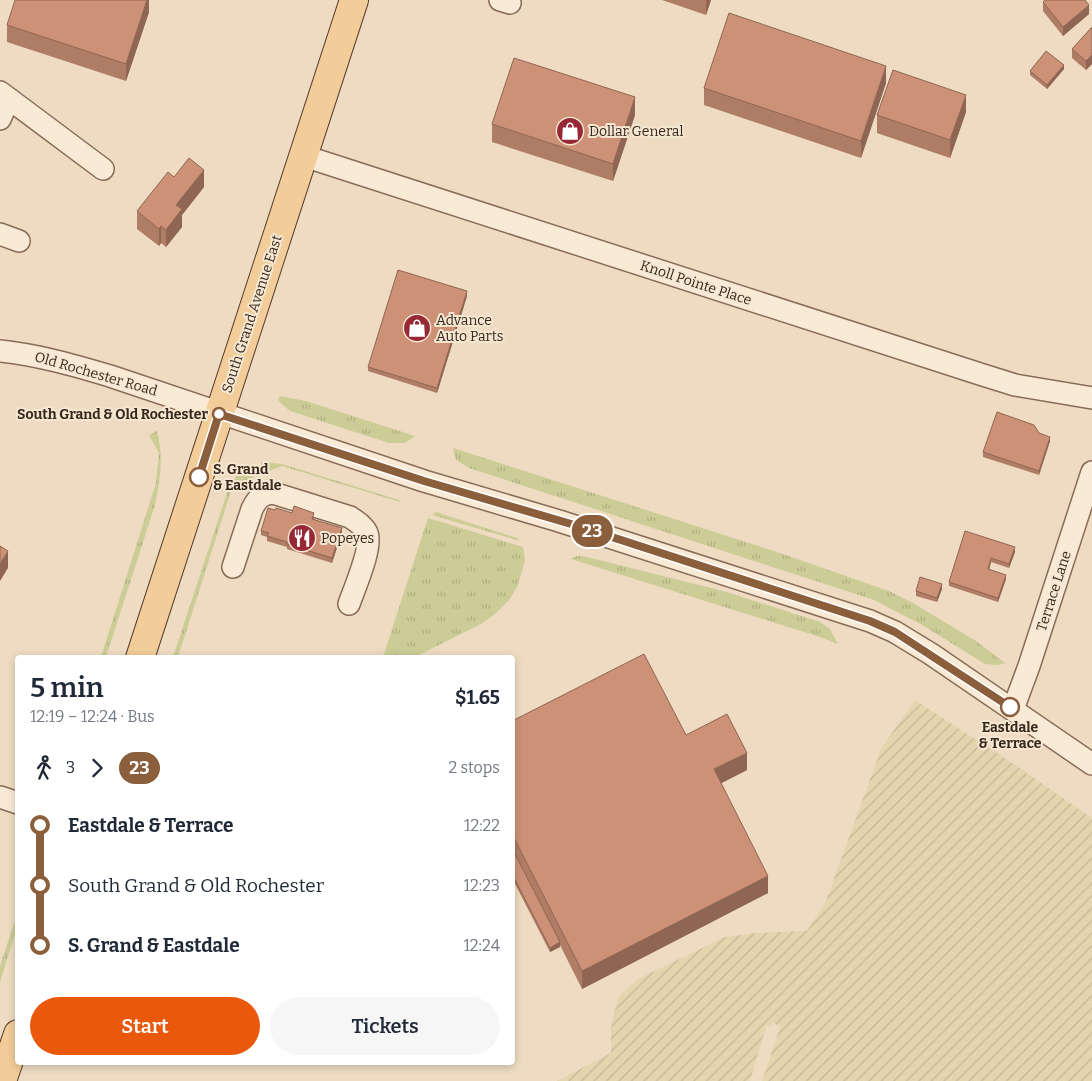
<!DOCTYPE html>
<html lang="en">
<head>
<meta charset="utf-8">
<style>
	body { margin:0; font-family:Bitter,serif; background:#f6f6f7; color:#1f2937; height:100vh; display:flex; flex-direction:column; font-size:19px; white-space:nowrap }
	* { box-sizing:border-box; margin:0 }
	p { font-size:16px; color:#747a83 }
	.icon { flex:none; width:28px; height:28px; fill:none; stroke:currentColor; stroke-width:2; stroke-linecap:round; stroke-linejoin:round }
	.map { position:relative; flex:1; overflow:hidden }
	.panel { position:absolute; left:15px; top:655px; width:500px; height:410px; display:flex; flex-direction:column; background:#fff; border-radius:5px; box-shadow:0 2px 8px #0003 }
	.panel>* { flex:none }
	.badge { padding:0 10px; border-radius:16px; font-size:18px; line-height:32px }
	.map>.badge { position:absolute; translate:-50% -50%; box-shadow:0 0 0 2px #fff }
	.legs { display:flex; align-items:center; gap:8px; height:55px; padding:0 15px; font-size:16px }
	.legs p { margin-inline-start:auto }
	.overview { display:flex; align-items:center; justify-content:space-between; height:85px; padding:0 15px }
	h1 { font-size:28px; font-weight:600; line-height:38px }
	.cta { display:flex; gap:10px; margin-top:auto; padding:10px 15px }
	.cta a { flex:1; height:58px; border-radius:30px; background:#ea580c; color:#fff; font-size:20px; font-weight:600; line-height:58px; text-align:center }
	.cta a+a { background:#f6f6f7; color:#1f2937 }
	ul { padding:0 15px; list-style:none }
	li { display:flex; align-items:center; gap:18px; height:60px; font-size:19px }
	li i { display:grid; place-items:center; width:8px; height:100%; margin:0 6px; background:currentColor }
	li i::after { content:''; width:12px; height:12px; margin:-6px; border:4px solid; border-radius:50%; background:#fff }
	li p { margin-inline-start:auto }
	li:first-child i { background:linear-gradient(#0000 50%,currentColor 0) }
	li:last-child i { background:linear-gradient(currentColor 50%,#0000 0) }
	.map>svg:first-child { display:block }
</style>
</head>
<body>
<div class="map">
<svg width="1092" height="1081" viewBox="0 0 1092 1081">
	<defs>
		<pattern id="farmland-furrows" width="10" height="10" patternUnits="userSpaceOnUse" patternTransform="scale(1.25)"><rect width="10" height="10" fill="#e4d5af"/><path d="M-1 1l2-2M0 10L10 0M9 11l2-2" fill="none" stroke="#c4b796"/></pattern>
		<pattern id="grass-tufts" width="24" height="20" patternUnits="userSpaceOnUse" patternTransform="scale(1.25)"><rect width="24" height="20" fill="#cccc96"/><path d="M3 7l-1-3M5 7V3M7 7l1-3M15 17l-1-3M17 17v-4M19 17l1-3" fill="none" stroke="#b0af81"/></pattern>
	</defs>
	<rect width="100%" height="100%" fill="#eedbc2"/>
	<polygon fill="url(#farmland-furrows)" points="915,700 1012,763 1092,818 1092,1081 762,1081 780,1027 774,1023 766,1027 750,1081 557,1081 611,1053 611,1028 618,997 638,979 725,937 756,933 807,931 826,901 881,749"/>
	<g fill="url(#grass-tufts)">
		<polygon points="280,396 306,401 415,436 405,443 389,443 290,411 284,406 278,400"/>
		<path d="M 157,431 C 164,457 160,480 155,505 L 106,657 L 101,657 L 156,483 L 159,453 L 149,435 Z"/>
		<polygon points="453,448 780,553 889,591 913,603 976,641 1005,663 998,665 985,664 924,626 874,600 469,468 456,460"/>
		<polygon points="261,462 282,464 399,500 400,502 282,466 261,474"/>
		<polygon points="248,468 253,478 232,488 178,657 173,657 228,490 237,475"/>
		<polygon points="436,512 517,538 520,541 432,515"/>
		<polygon points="428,518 523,547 525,560 518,585 510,599 495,614 481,624 415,657 383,657"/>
		<polygon points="577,556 583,556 727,592 820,622 830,629 838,644 820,637 571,559"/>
		<polygon points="17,914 17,928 0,982 0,966"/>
	</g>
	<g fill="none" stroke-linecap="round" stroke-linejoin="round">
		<g stroke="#886c59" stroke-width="24">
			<g id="minor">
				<polyline points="500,0 510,3"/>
				<polyline points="0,92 103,169"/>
				<polyline points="0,119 9,99"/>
				<polyline points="304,156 983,375 1015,385 1092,398"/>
				<polyline points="0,234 19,241"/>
				<path d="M 0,351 C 38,355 73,365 110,376 L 424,481 L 559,521 L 870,621 L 895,632 L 931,654 L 1092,764"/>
				<path d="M 233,567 L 252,509 C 257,499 261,494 273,493 L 350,517 C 356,521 364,526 367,533 C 373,547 354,589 349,604"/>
				<polyline points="1013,709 1029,666 1092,472"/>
				<polyline points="0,797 18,803"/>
			</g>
		</g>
		<g stroke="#553b2d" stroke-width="30">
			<g id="major">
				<polyline points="140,658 354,0"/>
				<polyline points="2,1081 18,1034"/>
			</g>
		</g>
		<use href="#minor" stroke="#f9ead5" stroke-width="21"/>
		<use href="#major" stroke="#f2cc99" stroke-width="28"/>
	</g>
	<g fill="#af7d66">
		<polygon points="149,0 149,12 126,81 7,42 7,25"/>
		<polygon points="662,0 711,0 706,15"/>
		<polygon points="1043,2 1089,14 1063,36 1043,11"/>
		<polygon points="1092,27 1092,64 1086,70 1072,58 1072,49"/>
		<polygon points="1064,69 1047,89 1030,75 1030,71"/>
		<polygon points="886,83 861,158 704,105 704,88"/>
		<polygon points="966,112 950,158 877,133 877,115"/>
		<polygon points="635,115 613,181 492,142 492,124"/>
		<polygon points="174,177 204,187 182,215 182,227 166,247 161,243 159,246 137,229 137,211"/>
		<polygon points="467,296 437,393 368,371 368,367"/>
		<polygon points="1039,433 1050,441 1039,475 983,457 983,452"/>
		<polygon points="275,510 314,518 314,519 342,532 332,563 287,549 287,547 267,541 267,537 261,535 261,531"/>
		<polygon points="965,531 1015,552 1009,568 991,562 989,569 1006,579 998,602 949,586 949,582"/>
		<polygon points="942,589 937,602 916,596 916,591"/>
		<polygon points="512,721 686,735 747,770 721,783 768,893 582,989 560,945 560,947 550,952 512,878"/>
	</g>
	<g fill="#8f6653">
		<polygon points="147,0 149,0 149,12 126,81 126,64"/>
		<polygon points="706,0 711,0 706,15"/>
		<polygon points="1089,5 1089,14 1063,36 1063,27"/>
		<polygon points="1092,55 1092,64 1086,70 1086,61"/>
		<polygon points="1064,65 1064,69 1047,89 1047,85"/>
		<polygon points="886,66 886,83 861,158 861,141"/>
		<polygon points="966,95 966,112 950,158 950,140"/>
		<polygon points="635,97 635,115 613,181 613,164"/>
		<polygon points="204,170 204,187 182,215 182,227 166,247 166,230 176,205"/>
		<polygon points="161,226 161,243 159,246 159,229"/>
		<polygon points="467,291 467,296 437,393 437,388"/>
		<polygon points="1050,437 1050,441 1039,475 1039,471"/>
		<polygon points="342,528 342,532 332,563 332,558"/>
		<polygon points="1015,547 1015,552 1009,568 1009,564"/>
		<polygon points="8,551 8,568 0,581 0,564"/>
		<polygon points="991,558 991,562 988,574 988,569"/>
		<polygon points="1006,575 1006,579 998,602 998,598"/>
		<polygon points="942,584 942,589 937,602 937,598"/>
		<polygon points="747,753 747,770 714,787 714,769"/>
		<polygon points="768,876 768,893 582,989 582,971"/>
		<polygon points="560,942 560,947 550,952 550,948"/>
	</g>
	<g fill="#cc9177" stroke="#8f6653">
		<polygon points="15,0 147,0 126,64 7,25"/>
		<polygon points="1045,0 1085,0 1089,5 1063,27 1043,2"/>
		<polygon points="729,13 886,66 861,141 704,88"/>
		<polygon points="1092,27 1092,55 1086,61 1072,49"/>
		<polygon points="1046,51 1064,65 1047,85 1030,71"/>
		<polygon points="514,58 635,97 613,164 492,124"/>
		<polygon points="893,70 966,95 950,140 877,115"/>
		<polygon points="189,158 204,170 176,205 182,209 166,230 161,226 159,229 137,211 168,172 174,177"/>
		<polygon points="398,270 467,291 437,388 368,367"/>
		<polygon points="997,412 1034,425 1039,433 1050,437 1039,471 983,452"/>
		<polygon points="294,506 314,513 312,519 342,528 332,558 287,544 287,542 267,536 269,533 261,531 268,508 275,510 276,508 292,513"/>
		<polygon points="965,531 1015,547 1009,564 991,558 988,569 1006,575 998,598 949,582"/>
		<polygon points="0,546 8,551 0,564"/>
		<polygon points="920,577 942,584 937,598 916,591"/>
		<polygon points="644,654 686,735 727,714 747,753 714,769 768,876 582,971 512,834 512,721"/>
		<polygon points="512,848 560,942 550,948 512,874"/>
	</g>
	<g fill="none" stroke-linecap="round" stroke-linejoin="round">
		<g stroke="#fff" stroke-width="11">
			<polyline id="line-1" points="199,477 219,414 424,481 578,526 870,621 895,632 1010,707"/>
		</g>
		<use href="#line-1" stroke="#8b5e3c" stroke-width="8"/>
	</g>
	<defs>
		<g id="shop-disc" transform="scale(1.4375)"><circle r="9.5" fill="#972936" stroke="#f5e7d1"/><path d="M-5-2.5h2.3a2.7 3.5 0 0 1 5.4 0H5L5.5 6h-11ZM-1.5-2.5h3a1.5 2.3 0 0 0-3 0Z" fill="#fff"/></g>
		<g id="restaurant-disc" transform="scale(1.4375)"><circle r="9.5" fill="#972936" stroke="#f5e7d1"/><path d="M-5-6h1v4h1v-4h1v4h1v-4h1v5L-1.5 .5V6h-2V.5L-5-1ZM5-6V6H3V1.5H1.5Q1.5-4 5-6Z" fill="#fff"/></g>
	</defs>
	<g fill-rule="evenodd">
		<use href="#shop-disc" x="570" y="131"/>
		<use href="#shop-disc" x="417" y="328"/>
		<use href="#restaurant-disc" x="302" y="538"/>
	</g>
	<g fill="#fff" stroke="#8b5e3c" stroke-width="2.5">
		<circle cx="219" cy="414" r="6"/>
		<circle cx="199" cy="477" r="9"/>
		<circle cx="1010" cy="707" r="9"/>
	</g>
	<g text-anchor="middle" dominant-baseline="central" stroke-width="4" stroke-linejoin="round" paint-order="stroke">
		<g font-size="14" fill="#37271d" stroke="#f5e7d1" text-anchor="start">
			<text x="589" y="131">Dollar General</text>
			<text x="436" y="320">Advance<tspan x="436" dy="16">Auto Parts</tspan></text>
			<text x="321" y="538">Popeyes</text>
		</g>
		<g font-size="14" fill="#37271d" stroke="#f5e7d1">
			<text transform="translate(696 283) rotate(18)">Knoll Pointe Place</text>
			<text transform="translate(252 314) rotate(-72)">South Grand Avenue East</text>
			<text transform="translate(96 374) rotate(16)">Old Rochester Road</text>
			<text transform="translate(1054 591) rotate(-72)">Terrace Lane</text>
		</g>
		<g font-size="14" font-weight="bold" fill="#37271d" stroke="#f5e7d1" text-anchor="end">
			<text x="208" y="414">South Grand &amp; Old Rochester</text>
			<text x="213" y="469" text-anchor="start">S. Grand<tspan x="213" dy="16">&amp; Eastdale</tspan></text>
			<text x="1010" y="727" text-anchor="middle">Eastdale<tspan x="1010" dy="16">&amp; Terrace</tspan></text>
		</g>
	</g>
</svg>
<b class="badge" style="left:592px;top:531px;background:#8b5e3c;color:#fff">23</b>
<section class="panel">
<div class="overview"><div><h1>5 min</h1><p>12:19 – 12:24 · Bus</p></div><b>$1.65</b></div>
<div class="legs"><svg class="icon" aria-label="walk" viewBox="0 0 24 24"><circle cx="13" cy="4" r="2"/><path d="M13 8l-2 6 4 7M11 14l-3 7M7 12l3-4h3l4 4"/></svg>3<svg class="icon" aria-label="forward" viewBox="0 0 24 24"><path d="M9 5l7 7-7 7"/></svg><b class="badge" style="background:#8b5e3c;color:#fff">23</b><p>2 stops</p></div>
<ul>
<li><i style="color:#8b5e3c"></i><b>Eastdale &amp; Terrace</b><p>12:22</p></li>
<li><i style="color:#8b5e3c"></i><span>South Grand &amp; Old Rochester</span><p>12:23</p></li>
<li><i style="color:#8b5e3c"></i><b>S. Grand &amp; Eastdale</b><p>12:24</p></li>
</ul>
<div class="cta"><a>Start</a><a>Tickets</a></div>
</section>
</div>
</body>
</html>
